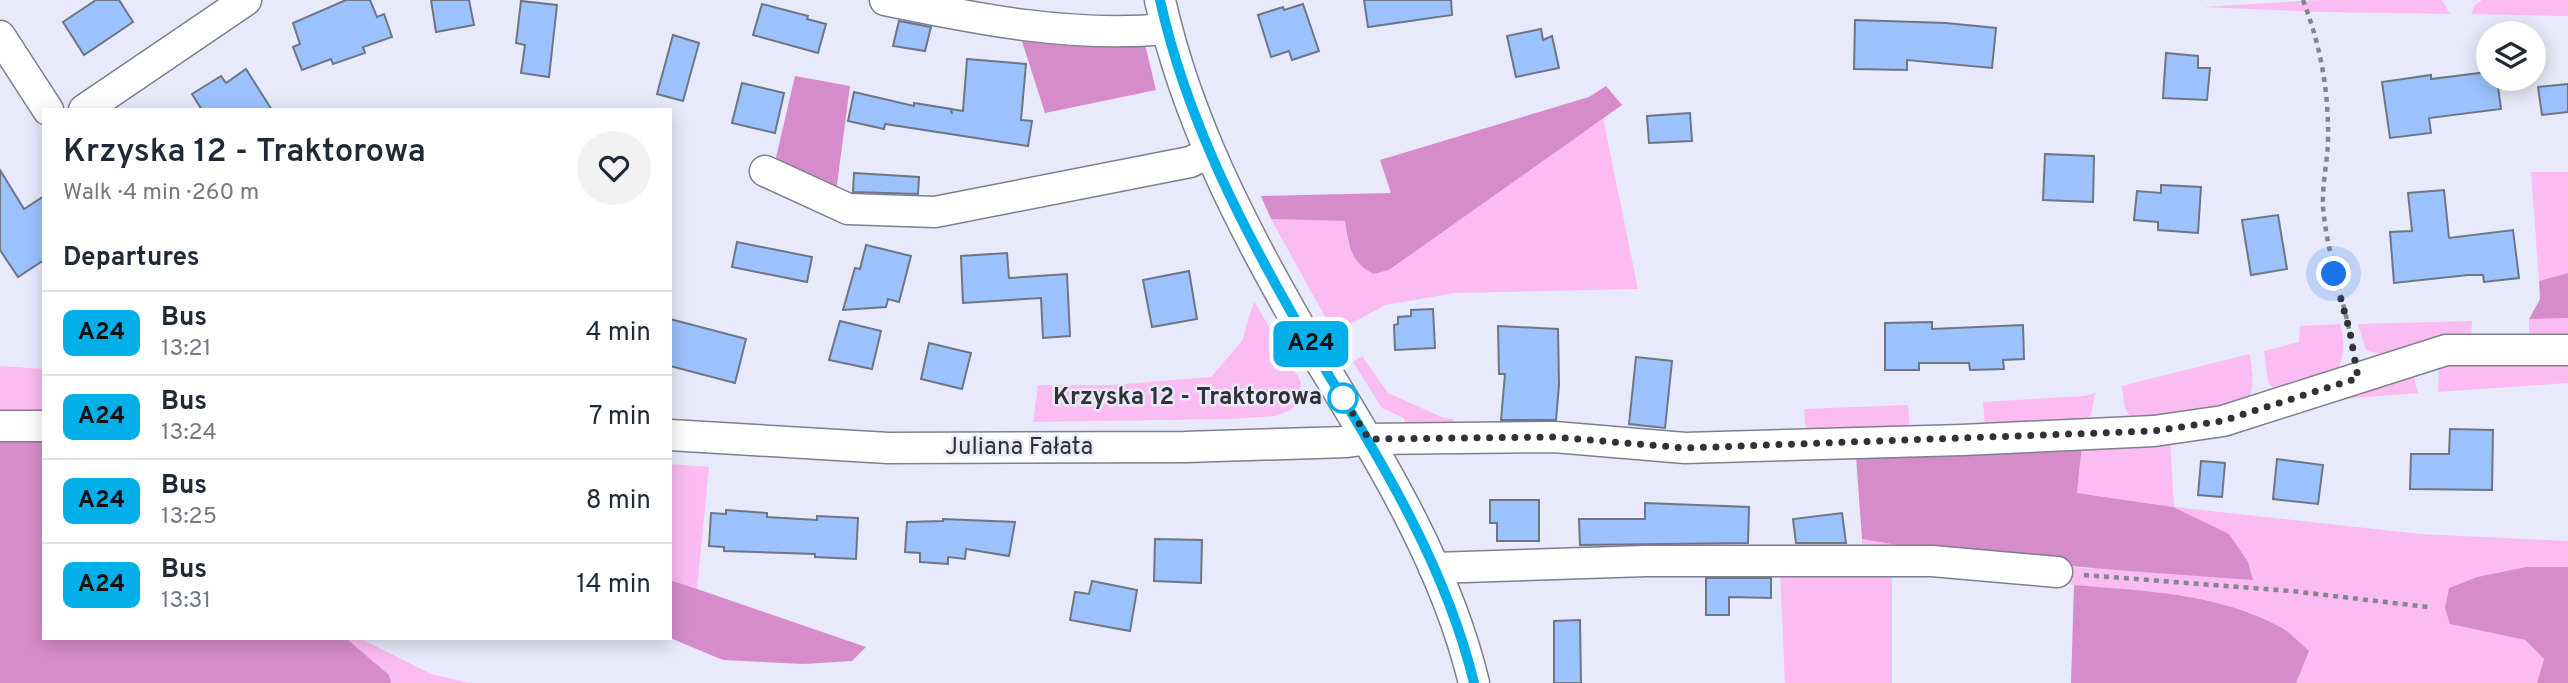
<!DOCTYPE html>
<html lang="en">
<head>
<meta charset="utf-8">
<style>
	body { margin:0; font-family:Overpass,sans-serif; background:#f2f2f3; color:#1f2937; height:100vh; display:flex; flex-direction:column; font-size:26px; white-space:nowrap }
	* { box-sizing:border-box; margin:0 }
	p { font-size:23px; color:#747a83 }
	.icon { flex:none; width:38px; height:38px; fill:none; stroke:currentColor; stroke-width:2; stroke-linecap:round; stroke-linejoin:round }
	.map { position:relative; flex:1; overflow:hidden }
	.details { position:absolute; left:42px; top:108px; width:630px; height:532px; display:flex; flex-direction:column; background:#fff; border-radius:0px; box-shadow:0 4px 18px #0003 }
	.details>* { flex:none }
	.badge { padding:0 14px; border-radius:10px; font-size:24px; line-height:46px }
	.tools { position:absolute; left:2476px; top:21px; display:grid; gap:14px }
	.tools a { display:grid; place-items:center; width:70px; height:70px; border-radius:50%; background:#fff; box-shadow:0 4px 18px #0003; font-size:35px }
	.you { position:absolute; width:35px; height:35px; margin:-18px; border:5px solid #fff; border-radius:50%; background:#1a73e8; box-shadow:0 0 0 10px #1a73e833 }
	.map>.badge { position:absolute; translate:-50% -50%; box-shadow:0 0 0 4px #fff }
	h2 { padding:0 21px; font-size:26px; line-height:63px }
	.round { display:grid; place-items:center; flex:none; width:74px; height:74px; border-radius:37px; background:#f2f2f3 }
	.summary { display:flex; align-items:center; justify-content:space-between; height:119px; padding:0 21px }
	h1 { font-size:33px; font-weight:600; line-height:52px }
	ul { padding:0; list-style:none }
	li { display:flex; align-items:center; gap:21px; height:84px; padding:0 21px; border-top:2px solid #e0e1e3 }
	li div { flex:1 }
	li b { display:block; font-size:26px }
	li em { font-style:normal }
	li .badge { min-width:77px; font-weight:700; text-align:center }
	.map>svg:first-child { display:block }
</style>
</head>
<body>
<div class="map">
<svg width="2568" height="683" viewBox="0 0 2568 683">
	<rect width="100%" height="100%" fill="#e8e9fa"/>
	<g fill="#fbbcf1">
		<polygon points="2322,0 2442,0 2450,14 2324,12 2202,7"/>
		<polygon points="2482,0 2568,0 2568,16 2471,14 2475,5"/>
		<polygon points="1603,118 1638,289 1455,293 1385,305 1334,333 1271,219 1346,221 1348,243 1374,274 1389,270"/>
		<polygon points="2531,172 2568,172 2568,273 2539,281"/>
		<polygon points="1254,301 1301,382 1300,398 1291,410 1275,416 1230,419 1033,422 1038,385 1113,385 1211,377 1242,341"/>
		<polygon points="2568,318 2568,341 2529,341 2529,319"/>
		<path d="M 2472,321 L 2471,339 C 2444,344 2390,362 2366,350 L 2358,324 Z"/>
		<path d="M 2340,324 C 2345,343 2345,356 2336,373 L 2276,392 L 2268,382 L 2264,351 L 2299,342 L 2300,326 Z"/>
		<path d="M 2250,354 C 2252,377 2258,393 2239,409 L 2133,422 L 2125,408 L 2122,386 Z"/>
		<polygon points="1362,356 1388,393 1444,418 1453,419 1453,430 1406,428 1404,418 1382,408 1353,362"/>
		<polygon points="2568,361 2568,383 2438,392 2439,365"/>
		<polygon points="0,366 44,369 44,415 0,414"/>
		<polygon points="2408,370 2414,379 2418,393 2330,400"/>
		<polygon points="2095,393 2091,415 2081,423 1985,427 1983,402 2084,396"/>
		<polygon points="1908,405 1910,430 1806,436 1804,409"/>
		<polygon points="2170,440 2174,507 2420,534 2568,541 2568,567 2526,567 2477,577 2450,624 2525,640 2544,659 2537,683 2296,683 2308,651 2186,597 1984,575 1892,571 1892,683 1785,683 1780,569 1864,570 1862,539 1916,548 2092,569 2173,507 2077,493 2082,445"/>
		<polygon points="670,464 709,467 697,589 670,580"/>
		<polygon points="347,639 361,639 431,674 469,683 391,683 389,675"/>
	</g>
	<g fill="#d68ccb">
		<polygon points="1019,32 1145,44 1156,90 1045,113"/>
		<polygon points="795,76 850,86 836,192 774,166"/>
		<path d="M 1606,86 L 1622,105 L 1389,270 L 1374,274 C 1350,263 1349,245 1345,221 L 1271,219 L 1261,196 L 1391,193 L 1380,160 L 1589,97 Z"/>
		<polygon points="2568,273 2568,318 2529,319 2540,299 2539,281"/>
		<polygon points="44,440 44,639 347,639 389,675 391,683 0,683 0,441"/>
		<path d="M 2082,445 L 2077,493 L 2173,507 L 2229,534 L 2248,562 L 2253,580 C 2122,571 1991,562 1862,539 L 1856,456 Z"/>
		<polygon points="2526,567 2568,567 2568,683 2537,683 2544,659 2525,640 2450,624 2445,608 2449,588 2477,577"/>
		<polygon points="670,580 697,589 866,647 852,661 803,664 723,660 670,638"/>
		<path d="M 2074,585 C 2143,591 2218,593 2280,627 C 2290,632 2300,643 2309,651 L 2296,683 L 2071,683 Z"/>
	</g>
	<g fill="#9cc2ff" stroke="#6e7683" stroke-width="2">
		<polygon points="96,0 119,0 133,22 84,55 63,22"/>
		<polygon points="346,0 370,0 377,17 384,14 392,37 363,47 365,53 333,64 331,59 302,70 293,47 300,44 293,23"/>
		<polygon points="431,0 469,0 474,25 436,32"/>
		<polygon points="1364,0 1451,0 1452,15 1368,27"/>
		<polygon points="521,1 557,5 549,77 521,73 525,45 516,43"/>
		<polygon points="762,4 808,16 807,19 826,24 818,53 753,35"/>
		<polygon points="1303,4 1319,51 1292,60 1289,51 1271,57 1258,15 1283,7 1284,10"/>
		<polygon points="1855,20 1946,23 1996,28 1992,68 1907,60 1907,70 1854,69"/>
		<polygon points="899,21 931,27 925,51 893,46"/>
		<polygon points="1541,29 1543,40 1552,36 1559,68 1516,77 1507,36"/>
		<polygon points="673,35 699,43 683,101 657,94"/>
		<polygon points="2166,53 2198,56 2198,68 2210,68 2207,100 2163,98"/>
		<polygon points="967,59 1026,64 1021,120 1032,121 1028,146 885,124 884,129 848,121 854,92 914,106 914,103 951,109 952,114 951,109 963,111"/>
		<polygon points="246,69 272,110 202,110 192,94 221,76 226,83"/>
		<polygon points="2488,72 2488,79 2497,79 2501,109 2429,118 2431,133 2390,138 2382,82 2431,75 2431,79"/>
		<polygon points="742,83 784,93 775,133 732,123"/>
		<polygon points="2568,84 2568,112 2542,115 2538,87"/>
		<polygon points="1690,113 1692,141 1649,143 1647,116"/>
		<polygon points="2045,154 2094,156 2093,202 2043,200"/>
		<polygon points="0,170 24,209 44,196 44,260 18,277 0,250"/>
		<polygon points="854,173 919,177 918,194 853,192"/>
		<polygon points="2161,185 2201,187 2198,233 2158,230 2158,222 2134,220 2137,191 2161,193"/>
		<polygon points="2444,190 2449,238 2513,230 2519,278 2484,282 2483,275 2468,275 2394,283 2390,232 2412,231 2408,193"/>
		<polygon points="2278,215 2287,269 2251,275 2242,220"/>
		<polygon points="737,242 812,257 807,282 732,267"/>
		<polygon points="866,245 911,256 899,302 888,299 886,307 843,310 855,268 860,269"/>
		<polygon points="1007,253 1009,278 1067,274 1070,336 1043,338 1041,298 963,303 961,256"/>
		<polygon points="1189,271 1197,319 1152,327 1143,280"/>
		<polygon points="1433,309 1435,348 1395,350 1394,325 1398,324 1398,317 1411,316 1411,310"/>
		<polygon points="670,319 746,339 735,383 670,366"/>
		<polygon points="840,321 881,331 872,369 829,360"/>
		<polygon points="1932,322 1932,329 2023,325 2024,359 2003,360 2004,369 1970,370 1969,363 1919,363 1919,370 1885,370 1885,323"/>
		<polygon points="1498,326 1558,329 1559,385 1556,420 1501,420 1505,374 1499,374"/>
		<polygon points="929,343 971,353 962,389 921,379"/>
		<polygon points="1636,357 1672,361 1665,428 1629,424"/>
		<polygon points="2450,429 2493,430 2492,490 2410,489 2411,454 2449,454"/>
		<polygon points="2277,459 2323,465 2318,504 2273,499"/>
		<polygon points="2201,461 2225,463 2222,497 2198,495"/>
		<polygon points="1490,500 1539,500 1539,541 1497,541 1497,523 1490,523"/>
		<polygon points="1645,503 1749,507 1748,543 1580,545 1579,519 1645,519"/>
		<polygon points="726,510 767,513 767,517 817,520 817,516 858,518 856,559 815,557 815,554 724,551 724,547 709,546 711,513 726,514"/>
		<polygon points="1842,513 1846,543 1796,543 1793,519"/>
		<polygon points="943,519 1015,522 1009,556 966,549 965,559 948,557 948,564 920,562 920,553 905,552 907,522 943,521"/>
		<polygon points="1155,539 1202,540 1201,583 1154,581"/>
		<polygon points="1706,578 1771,578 1771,598 1729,597 1729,615 1706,615"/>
		<polygon points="1092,581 1137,590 1130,631 1070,620 1075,592 1089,594"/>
		<polygon points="1580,620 1581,683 1554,683 1554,621"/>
	</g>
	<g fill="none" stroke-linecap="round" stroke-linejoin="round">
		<g stroke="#7e7f8e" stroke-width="33">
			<g id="minor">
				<path d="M 885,0 C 977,19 1072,38 1166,29"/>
				<path d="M 1160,0 C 1186,118 1242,227 1302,331 C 1369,443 1443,554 1474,683"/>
				<polyline points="0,36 48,110"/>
				<polyline points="84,110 246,0"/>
				<polyline points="765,171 848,209 935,212 1190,162 1209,153"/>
				<polyline points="0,426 44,426"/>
				<polyline points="670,435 888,448 1185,447 1347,442 1369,439 1554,437 1685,448 1962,440 2154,431 2223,421 2446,350 2568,350"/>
				<polyline points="1434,568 1646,561 1932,561 2057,572"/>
			</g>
		</g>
		<g stroke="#848590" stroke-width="4.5" stroke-dasharray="5 5" stroke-linecap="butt">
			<path d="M 2303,0 C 2321,47 2329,92 2328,142 C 2327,163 2322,186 2323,207 C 2327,255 2345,302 2353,349"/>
			<polyline points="2084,575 2291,591 2428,607"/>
		</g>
		<use href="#minor" stroke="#fff" stroke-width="30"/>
	</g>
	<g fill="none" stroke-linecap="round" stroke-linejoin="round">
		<g stroke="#fff" stroke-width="16">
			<path id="line" d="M 1160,0 C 1186,118 1242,227 1302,331 C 1369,443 1443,554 1474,683"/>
		</g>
		<use href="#line" stroke="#03afe9" stroke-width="10"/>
		<polyline stroke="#313238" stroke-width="7" stroke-dasharray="0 12.6" points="1343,398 1341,395 1369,439 1554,437 1685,448 2154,431 2222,421 2358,378 2350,332 2334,274"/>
	</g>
	<circle fill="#fff" stroke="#03afe9" stroke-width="3.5" cx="1343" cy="398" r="14"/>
	<g text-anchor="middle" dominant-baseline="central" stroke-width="5" stroke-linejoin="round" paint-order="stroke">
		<g font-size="24" font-weight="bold" fill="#313238" stroke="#e8e9fa" text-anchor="end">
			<text x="1322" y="398">Krzyska 12 - Traktorowa</text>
		</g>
		<g font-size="24" fill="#313238" stroke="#e8e9fa">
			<text x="1019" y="448">Juliana Fałata</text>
		</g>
	</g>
</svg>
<div class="tools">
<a><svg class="icon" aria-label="layers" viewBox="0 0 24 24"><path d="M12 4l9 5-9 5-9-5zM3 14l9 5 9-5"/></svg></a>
</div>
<div class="you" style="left:2334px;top:274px"></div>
<b class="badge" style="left:1311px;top:344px;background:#03afe9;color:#111">A24</b>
<section class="details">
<div class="summary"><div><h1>Krzyska 12 - Traktorowa</h1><p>Walk · 4 min · 260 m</p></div><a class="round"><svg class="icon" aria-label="heart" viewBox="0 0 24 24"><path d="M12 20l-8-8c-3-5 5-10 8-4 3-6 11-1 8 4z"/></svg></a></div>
<h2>Departures</h2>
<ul>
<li><span class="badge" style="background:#03afe9;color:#111">A24</span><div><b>Bus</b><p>13:21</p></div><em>4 min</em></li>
<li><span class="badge" style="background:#03afe9;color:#111">A24</span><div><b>Bus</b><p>13:24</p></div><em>7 min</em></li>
<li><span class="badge" style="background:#03afe9;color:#111">A24</span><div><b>Bus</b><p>13:25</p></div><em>8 min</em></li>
<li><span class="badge" style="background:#03afe9;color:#111">A24</span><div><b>Bus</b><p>13:31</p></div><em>14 min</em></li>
</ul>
</section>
</div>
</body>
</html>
